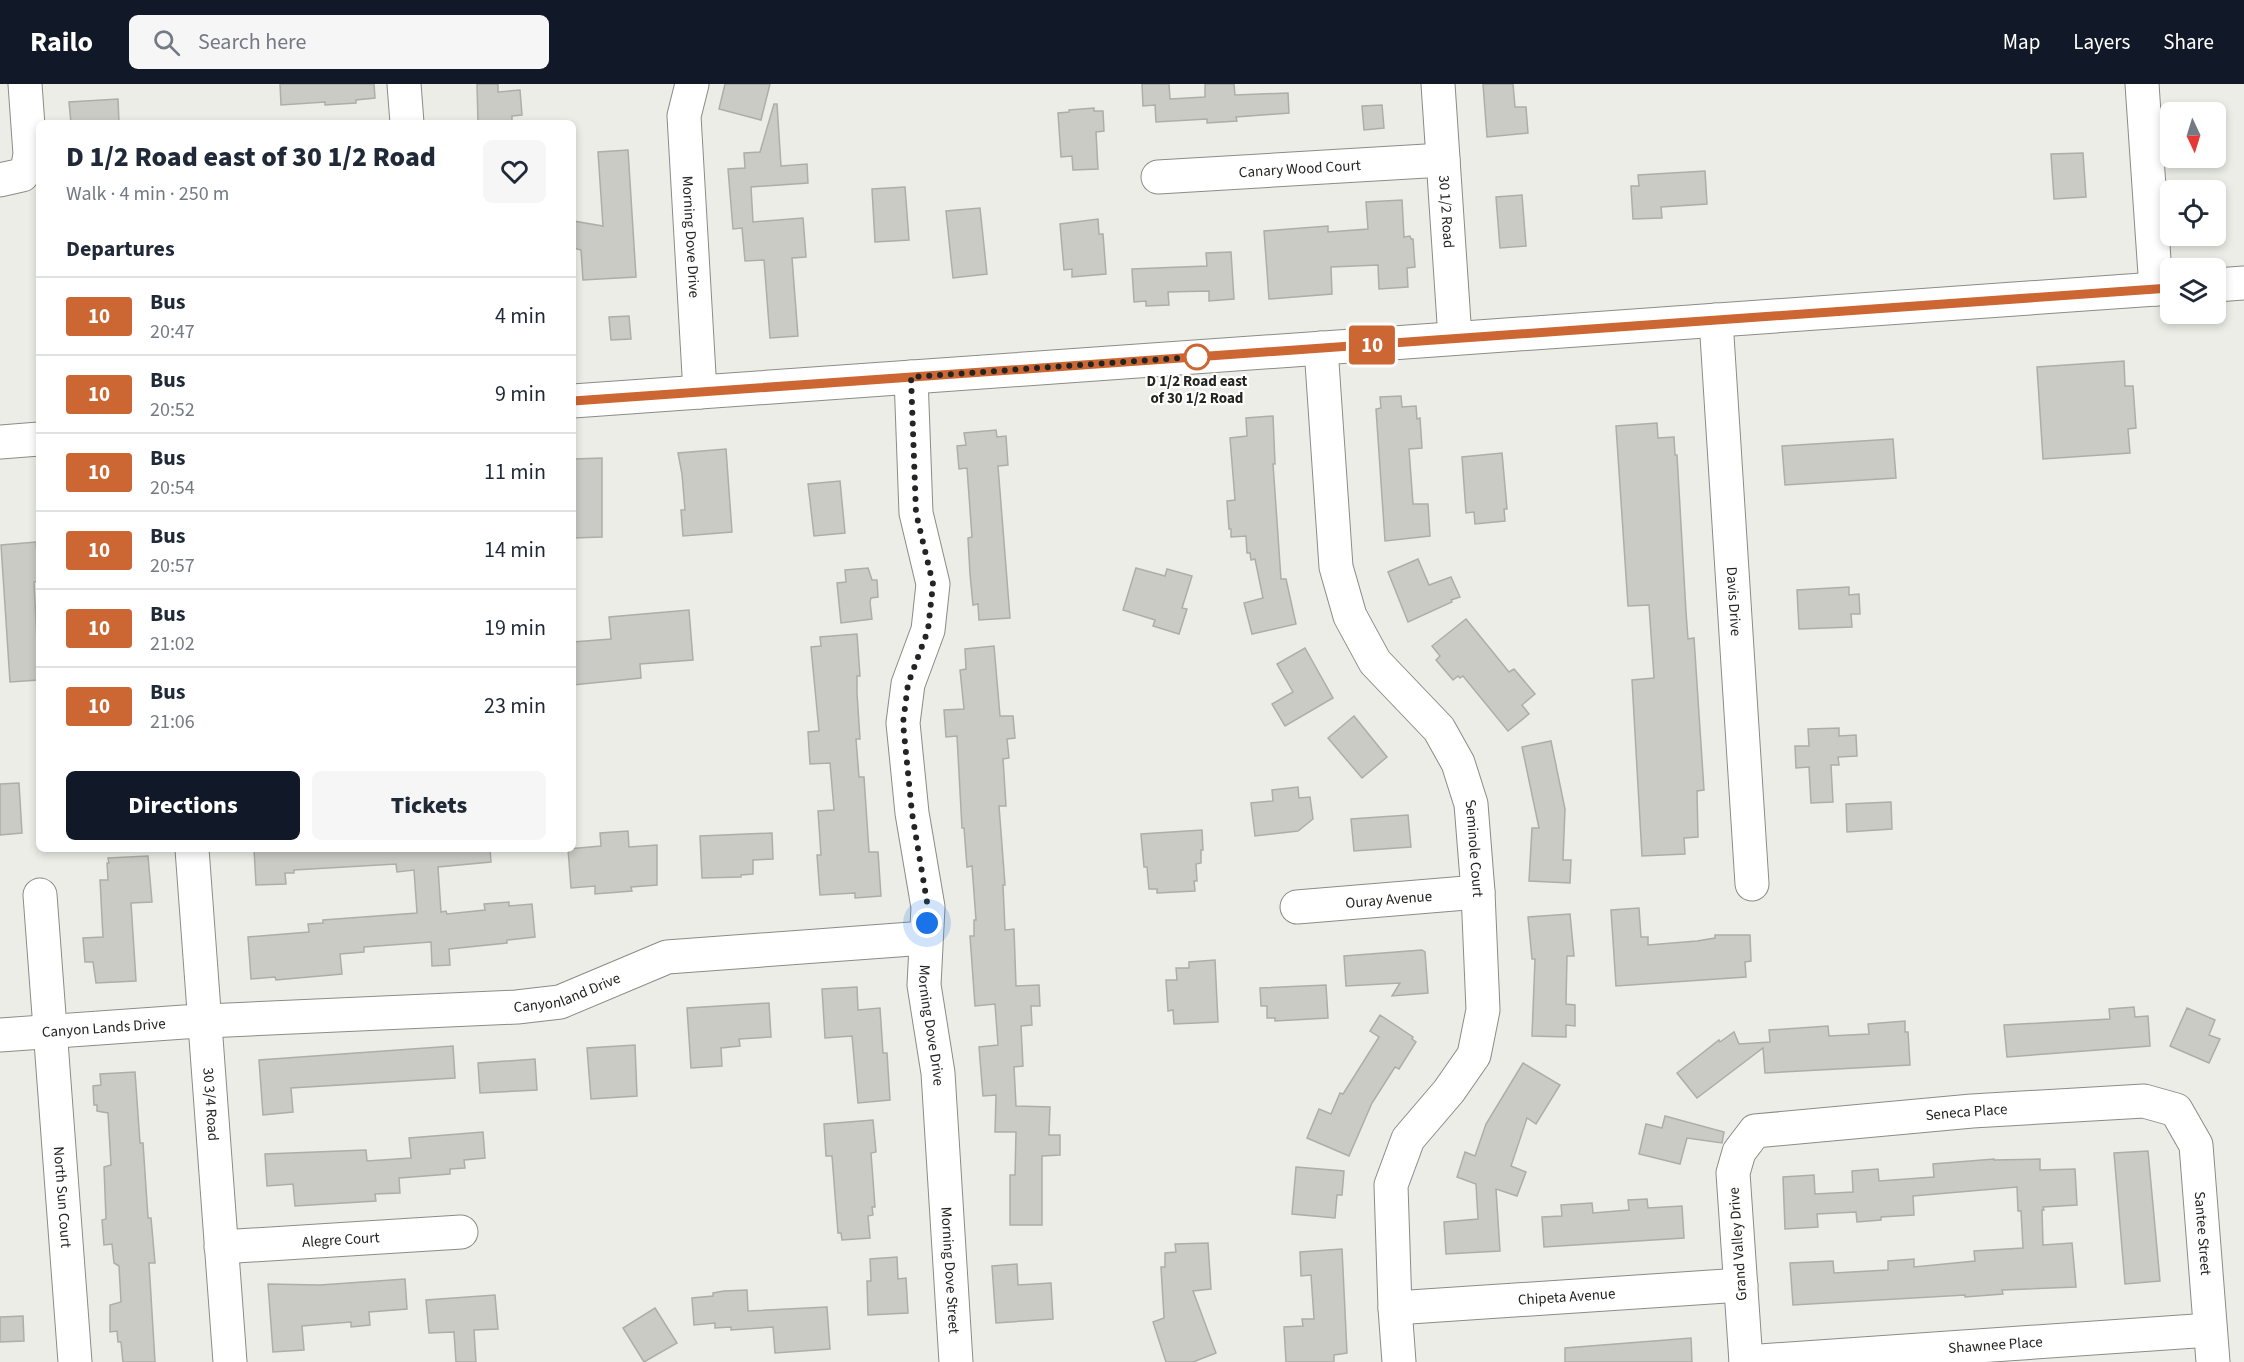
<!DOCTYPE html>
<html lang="en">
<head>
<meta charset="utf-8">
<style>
	body { margin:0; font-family:"Source Sans 3",sans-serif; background:#f6f6f7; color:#1f2937; height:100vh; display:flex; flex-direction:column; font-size:22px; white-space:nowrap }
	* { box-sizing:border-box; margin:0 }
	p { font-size:20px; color:#747a83 }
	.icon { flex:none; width:33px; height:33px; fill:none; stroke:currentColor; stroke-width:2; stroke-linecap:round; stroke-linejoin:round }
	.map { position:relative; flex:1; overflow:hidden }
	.side { position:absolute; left:36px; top:36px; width:540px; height:732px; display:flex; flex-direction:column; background:#fff; border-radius:9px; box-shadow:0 3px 9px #0003 }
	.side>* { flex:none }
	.badge { padding:0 12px; border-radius:4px; font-size:21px; line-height:39px }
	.needle { width:39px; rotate:176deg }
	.fabs { position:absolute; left:2160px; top:18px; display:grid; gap:12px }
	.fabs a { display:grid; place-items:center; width:66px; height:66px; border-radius:9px; background:#fff; box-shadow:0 3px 9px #0003; font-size:30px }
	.you { position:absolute; width:30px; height:30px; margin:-15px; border:4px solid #fff; border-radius:50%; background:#1a73e8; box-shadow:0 0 0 9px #1a73e833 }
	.map>.badge { position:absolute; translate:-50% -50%; box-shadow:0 0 0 3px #fff }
	h2 { padding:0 30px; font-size:22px; line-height:54px }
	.round { display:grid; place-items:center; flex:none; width:63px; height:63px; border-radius:9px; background:#f6f6f7 }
	.head { display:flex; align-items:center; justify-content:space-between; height:102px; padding:0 30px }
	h1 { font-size:28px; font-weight:800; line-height:45px }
	.primary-button { display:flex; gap:12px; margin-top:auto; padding:12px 30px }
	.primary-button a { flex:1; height:69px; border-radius:9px; background:#111827; color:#fff; font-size:24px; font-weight:800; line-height:69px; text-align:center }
	.primary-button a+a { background:#f6f6f7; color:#1f2937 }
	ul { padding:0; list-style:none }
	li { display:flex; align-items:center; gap:18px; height:78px; padding:0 30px; border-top:2px solid #e0e1e3 }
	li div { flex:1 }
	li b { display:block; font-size:22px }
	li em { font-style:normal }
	li .badge { min-width:66px; font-weight:700; text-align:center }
	header { display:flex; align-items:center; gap:36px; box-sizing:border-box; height:84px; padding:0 30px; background:#111827; color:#fff }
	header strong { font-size:28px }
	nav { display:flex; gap:33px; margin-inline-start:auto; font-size:21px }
	.search { width:420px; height:54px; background:#f6f6f7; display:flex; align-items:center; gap:15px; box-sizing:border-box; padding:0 21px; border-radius:9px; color:#747a83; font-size:22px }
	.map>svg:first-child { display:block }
</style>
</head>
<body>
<header>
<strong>Railo</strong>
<div class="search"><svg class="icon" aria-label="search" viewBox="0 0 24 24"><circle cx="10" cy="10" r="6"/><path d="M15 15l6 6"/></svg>Search here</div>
<nav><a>Map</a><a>Layers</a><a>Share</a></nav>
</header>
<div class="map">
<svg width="2244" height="1278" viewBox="0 0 2244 1278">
	<rect width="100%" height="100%" fill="#ebede6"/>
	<g fill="#cacbc5" stroke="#adaea8" stroke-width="1.5">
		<polygon points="280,0 374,0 375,14 356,16 356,19 325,21 325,18 281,21"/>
		<polygon points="477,0 498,0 498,8 520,6 522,31 512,32 512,39 478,39"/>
		<polygon points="725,0 770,0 761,36 719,25"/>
		<polygon points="1142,0 1169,0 1170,15 1205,13 1205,0 1234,0 1235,11 1288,9 1289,29 1236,33 1237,37 1207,39 1207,35 1156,38 1155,21 1143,22"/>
		<polygon points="1483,0 1513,0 1515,23 1526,23 1528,49 1487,53"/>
		<polygon points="118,15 119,39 71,39 69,18"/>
		<polygon points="774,20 777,20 781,82 807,80 808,99 751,103 753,138 803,134 806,173 792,174 798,252 770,254 764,176 745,177 742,144 733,145 728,85 745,84 744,69 760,68"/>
		<polygon points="1382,21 1384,44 1364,46 1362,22"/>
		<polygon points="1094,24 1094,27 1103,27 1104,47 1096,48 1098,85 1073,86 1072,72 1061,73 1058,29 1069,28 1069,26"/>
		<polygon points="628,66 636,193 583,196 581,166 573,164 573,137 603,142 598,68"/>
		<polygon points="2083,69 2086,113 2054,115 2051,70"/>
		<polygon points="1705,87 1707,120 1661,123 1662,134 1633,135 1631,102 1639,102 1638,91"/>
		<polygon points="905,103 909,156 875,158 872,105"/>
		<polygon points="1522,111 1526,162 1500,164 1496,113"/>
		<polygon points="1402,116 1404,153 1410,152 1411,155 1413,155 1415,183 1407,184 1408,203 1379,205 1378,181 1331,183 1332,210 1269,215 1264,147 1328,142 1328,148 1368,145 1366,118"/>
		<polygon points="980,124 987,190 953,194 946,127"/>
		<polygon points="1098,135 1099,150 1103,150 1106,190 1072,193 1072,185 1064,186 1060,140"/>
		<polygon points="1231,168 1234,215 1209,217 1209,207 1168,208 1169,221 1146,222 1146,217 1134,218 1132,185 1207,182 1206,169"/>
		<polygon points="629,232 631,255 611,256 609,233"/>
		<polygon points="2124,277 2125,302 2133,302 2136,344 2128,345 2130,369 2043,375 2037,283"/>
		<polygon points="1401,312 1402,323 1416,322 1417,335 1420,334 1422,364 1409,365 1413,420 1428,420 1430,452 1385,457 1376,325 1381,324 1380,313"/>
		<polygon points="1273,332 1275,380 1273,380 1281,495 1286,495 1296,540 1252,550 1244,519 1263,514 1255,475 1251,476 1250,469 1247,469 1246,452 1231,453 1231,445 1229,445 1227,417 1235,416 1230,354 1247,352 1246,334"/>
		<polygon points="1657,339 1658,354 1674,353 1675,371 1677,371 1686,528 1688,555 1694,554 1704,706 1697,707 1698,753 1684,754 1685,770 1642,772 1632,596 1654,594 1649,521 1628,522 1616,342"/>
		<polygon points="996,346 997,353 1006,352 1008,381 998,382 1010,534 979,536 978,520 973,521 970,490 968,454 972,453 967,384 959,385 957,362 966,361 964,349"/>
		<polygon points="1893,355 1896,394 1785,401 1782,362"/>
		<polygon points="726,365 732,448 683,452 681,426 685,426 682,390 678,369"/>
		<polygon points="1502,369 1507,425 1504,425 1505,437 1475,440 1474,428 1466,429 1462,373"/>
		<polygon points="602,374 602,453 573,454 573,375"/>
		<polygon points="840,397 845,449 814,452 808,400"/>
		<polygon points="36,458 37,469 39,469 39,497 34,498 37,557 39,557 39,596 10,598 1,461"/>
		<polygon points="1418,475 1429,501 1451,493 1460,513 1451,516 1452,518 1408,538 1388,488"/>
		<polygon points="868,484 872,496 877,496 878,513 871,514 870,518 872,535 841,539 837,499 846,498 845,486"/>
		<polygon points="1136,484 1165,492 1167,485 1192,492 1182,524 1187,525 1179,550 1153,542 1155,536 1123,526"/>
		<polygon points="1849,503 1849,511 1859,510 1860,530 1851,530 1852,543 1799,545 1797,506"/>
		<polygon points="689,526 693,576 640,580 641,594 573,601 573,558 611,555 609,533"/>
		<polygon points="1466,535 1509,588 1514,585 1535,610 1522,621 1529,630 1508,647 1463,592 1460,594 1458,592 1453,596 1436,576 1440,572 1432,562"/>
		<polygon points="857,550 860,592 857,592 857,609 860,655 856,655 859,693 864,693 869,768 878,768 881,812 855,814 855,809 820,811 817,771 821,771 818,727 834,726 830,679 810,680 808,648 819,647 811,563 821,562 820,553"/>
		<polygon points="994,562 1000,632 1013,632 1015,654 1007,655 1009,674 1003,675 1006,722 999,722 1005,801 1003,801 1005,846 1014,845 1016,902 1039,901 1040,922 1031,922 1032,941 1021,942 1023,982 1014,983 1016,1022 1050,1023 1049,1051 1060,1051 1060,1071 1042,1072 1042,1141 1010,1141 1010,1091 1015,1091 1016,1048 995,1048 996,1011 983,1012 979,963 998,961 995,920 975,922 970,852 974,852 974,836 976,836 972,782 967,783 964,744 962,744 957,652 946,653 944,626 964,625 960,586 966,585 965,565"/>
		<polygon points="1305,564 1333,614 1285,642 1272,620 1293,608 1277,580"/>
		<polygon points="1354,632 1387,673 1362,694 1328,654"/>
		<polygon points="1839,644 1839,652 1856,651 1857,672 1838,673 1839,681 1831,681 1833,718 1811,719 1809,683 1796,684 1795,662 1809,662 1808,645"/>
		<polygon points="1551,657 1565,725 1563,776 1571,776 1570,799 1529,797 1532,744 1539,744 1522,663"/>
		<polygon points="19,699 22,749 0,751 0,700"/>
		<polygon points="1298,703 1299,714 1310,713 1313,735 1298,747 1255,752 1251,719 1273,717 1272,706"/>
		<polygon points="1891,718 1892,745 1847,748 1846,720"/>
		<polygon points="1408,731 1411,763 1354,767 1351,735"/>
		<polygon points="1202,746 1203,766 1201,766 1201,779 1196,780 1197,797 1194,797 1195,807 1157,809 1157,805 1149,805 1147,783 1144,783 1141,750"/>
		<polygon points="628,747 629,763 657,761 657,801 631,803 632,807 595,810 595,802 571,804 568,765 601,762 600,749"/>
		<polygon points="772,749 773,775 753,776 753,790 741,791 741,793 702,794 700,752"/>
		<polygon points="254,765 490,765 491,778 438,783 441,828 446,827 447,830 485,826 484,820 509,818 509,822 532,820 535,853 507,856 507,859 449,865 450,881 432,882 431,858 364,863 364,868 340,870 342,890 276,896 275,893 251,895 248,853 309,848 308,840 323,839 323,836 417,829 414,786 397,788 396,780 294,786 294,789 285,789 286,800 256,801"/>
		<polygon points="148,772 152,818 131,819 136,897 96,899 93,878 85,878 83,854 103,853 100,796 108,796 107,779 109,779 108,774"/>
		<polygon points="1639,824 1641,853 1648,853 1648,861 1697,857 1715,854 1715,851 1750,851 1751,877 1745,878 1746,893 1616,902 1611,826"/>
		<polygon points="1570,830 1574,872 1567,872 1566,920 1575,921 1575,942 1566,941 1566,953 1532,952 1535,875 1532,875 1528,833"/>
		<polygon points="1422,866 1425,868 1428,909 1392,912 1400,899 1346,902 1344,872"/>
		<polygon points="1215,876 1218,938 1174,940 1173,926 1168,927 1166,896 1177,896 1176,884 1189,884 1189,878"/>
		<polygon points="1326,901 1328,934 1275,937 1275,934 1267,934 1267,922 1261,922 1260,904"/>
		<polygon points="857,903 858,926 880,924 883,969 887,969 890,1016 858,1019 852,952 825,954 822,905"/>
		<polygon points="769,919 771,953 739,955 740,962 721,964 722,982 691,984 687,924"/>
		<polygon points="2134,923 2135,933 2148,932 2150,962 2007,973 2004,941 2110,935 2109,925"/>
		<polygon points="2187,924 2215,936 2209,951 2220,955 2209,979 2170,962"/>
		<polygon points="1380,931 1413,953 1412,955 1416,958 1399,985 1395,983 1372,1019 1349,1072 1307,1054 1319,1025 1331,1030 1340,1009 1343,1010 1379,953 1370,947"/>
		<polygon points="1905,937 1905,948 1908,948 1910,981 1765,989 1763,964 1697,1014 1677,989 1719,956 1720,958 1734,948 1739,960 1770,958 1769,946 1828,942 1829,952 1869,950 1868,940"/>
		<polygon points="635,961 637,1012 591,1015 587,964"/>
		<polygon points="453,962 455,994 291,1004 293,1028 263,1031 259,976"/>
		<polygon points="535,975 537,1006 480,1009 478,979"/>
		<polygon points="1523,979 1560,1001 1536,1040 1527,1034 1511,1082 1526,1088 1517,1112 1496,1105 1500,1167 1446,1170 1444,1138 1478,1135 1476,1100 1457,1093 1465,1068 1475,1072 1486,1040"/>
		<polygon points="135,988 140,1059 143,1059 148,1134 151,1134 155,1179 149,1179 155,1278 123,1278 121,1258 118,1258 117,1247 110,1248 110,1221 121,1218 119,1182 114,1179 112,1160 104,1161 102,1136 106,1135 104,1083 111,1081 108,1029 97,1027 97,1021 94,1021 93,1002 101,1001 100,990"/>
		<polygon points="1665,1032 1724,1048 1722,1059 1687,1054 1680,1080 1639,1070 1646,1040 1662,1044"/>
		<polygon points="873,1036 876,1068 871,1069 875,1123 872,1123 873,1131 868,1132 870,1154 842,1156 841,1149 838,1149 832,1072 826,1072 824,1040"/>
		<polygon points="483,1048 485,1074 464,1076 465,1084 450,1085 450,1090 399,1094 400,1109 375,1110 376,1117 295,1122 293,1100 267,1102 265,1070 366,1066 367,1077 411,1074 409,1054"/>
		<polygon points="2148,1067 2160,1197 2125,1200 2114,1069"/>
		<polygon points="1994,1075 1994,1076 2040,1075 2040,1086 2075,1085 2077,1121 2043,1123 2044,1126 2042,1126 2043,1161 2072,1159 2076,1203 2002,1206 2003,1210 1965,1213 1965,1211 1793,1221 1790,1179 1833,1177 1834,1189 1888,1186 1888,1177 1914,1175 1914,1183 1975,1177 1974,1167 2023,1164 2021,1127 2018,1127 2017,1103 1913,1112 1914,1131 1881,1133 1881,1136 1857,1138 1856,1128 1817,1130 1818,1143 1785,1145 1783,1093 1814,1091 1815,1110 1853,1108 1852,1087 1878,1085 1879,1097 1934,1093 1933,1080"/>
		<polygon points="1296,1083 1344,1087 1342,1111 1337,1111 1335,1134 1292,1130"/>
		<polygon points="1647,1115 1648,1124 1682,1122 1684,1154 1544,1163 1542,1133 1562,1132 1561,1121 1592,1119 1593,1129 1629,1126 1628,1116"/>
		<polygon points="1208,1159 1211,1205 1193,1207 1216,1269 1193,1278 1166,1278 1153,1238 1164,1234 1161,1183 1165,1183 1165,1169 1176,1168 1175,1160"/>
		<polygon points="1342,1165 1347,1269 1334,1271 1334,1278 1286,1278 1284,1243 1303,1242 1302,1235 1314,1235 1311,1191 1301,1192 1300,1168"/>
		<polygon points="897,1173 898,1195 906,1194 908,1229 868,1231 867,1197 871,1197 870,1175"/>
		<polygon points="1017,1180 1018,1201 1051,1199 1053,1235 996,1239 992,1182"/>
		<polygon points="405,1195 407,1225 369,1228 370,1241 351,1243 351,1238 302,1242 304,1266 273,1268 268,1200 320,1201"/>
		<polygon points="747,1206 748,1227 827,1223 830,1265 775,1269 773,1243 731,1246 731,1243 715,1244 715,1239 694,1241 692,1214 713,1212 713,1209 724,1207"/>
		<polygon points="495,1211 498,1245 474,1246 476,1278 456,1278 454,1248 429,1249 426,1216"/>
		<polygon points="655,1224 677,1259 644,1278 623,1244"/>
		<polygon points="23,1232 24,1257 0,1258 0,1233"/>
		<polygon points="1691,1254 1692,1278 1565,1278 1565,1264"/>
	</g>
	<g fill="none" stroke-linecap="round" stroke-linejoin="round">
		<g stroke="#8b8c87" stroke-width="35">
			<g id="minor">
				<polyline points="404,0 407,39"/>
				<path id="s1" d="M 692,0 L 684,32 L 700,308"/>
				<path id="s2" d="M 1438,0 L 1455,254"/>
				<polyline points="2142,0 2156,205"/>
				<path id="s3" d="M 1158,93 L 1443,76"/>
				<polyline points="0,96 22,91 28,82 30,70 25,0"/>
				<path id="s4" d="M 1716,236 L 1752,800"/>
				<path id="s5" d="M 1321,264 L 1336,483 L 1350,532 L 1375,578 L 1439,645 L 1458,679 L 1471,720 L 1478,808 L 1483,926 L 1474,971 L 1449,1007 L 1408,1055 L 1391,1101 L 1395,1224 L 1399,1278"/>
				<path id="s6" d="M 911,293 L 916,429 L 933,500 L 928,546 L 908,600 L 903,639 L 912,729 L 928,823 L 924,901 L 938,989 L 956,1278"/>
				<path id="s7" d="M 192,765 L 230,1278"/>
				<path id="s8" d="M 40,811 L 75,1278"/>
				<path id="s9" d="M 1297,823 L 1478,808"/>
				<path id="s10" d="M 0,951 L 184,938 L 517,923 L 560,918 L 667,873 L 925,854"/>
				<path id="s11" d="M 221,1163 L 461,1148"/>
				<path id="s12" d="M 1395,1224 L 1741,1201"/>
				<path id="s13" d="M 1746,1278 L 1733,1089 L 1739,1068 L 1755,1047 L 1972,1027 L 2144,1017 L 2176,1026 L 2196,1061 L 2213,1278"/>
				<path id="s14" d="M 1746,1278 L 2210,1246"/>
			</g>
		</g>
		<g stroke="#8b8c87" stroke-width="35">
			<g id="major">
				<polyline points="2216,201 2244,199"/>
				<polyline points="573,317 2170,204"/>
				<polyline points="0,358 39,355"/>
			</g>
		</g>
		<use href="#minor" stroke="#fff" stroke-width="33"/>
		<use href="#major" stroke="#fff" stroke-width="33"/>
	</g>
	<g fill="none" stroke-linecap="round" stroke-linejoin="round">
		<g stroke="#fff" stroke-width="14">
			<polyline id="line" points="573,317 2170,204"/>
		</g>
		<use href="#line" stroke="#c63" stroke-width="9"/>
		<polyline stroke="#242522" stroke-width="6" stroke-dasharray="0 10.8" points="927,839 928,824 912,729 903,639 908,600 928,546 933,500 916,429 911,293 1208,272 1197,273"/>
	</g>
	<circle fill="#fff" stroke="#c63" stroke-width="3" cx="1197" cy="273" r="12"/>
	<g text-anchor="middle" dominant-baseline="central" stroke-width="4.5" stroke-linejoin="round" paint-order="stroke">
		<g font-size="15" fill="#242522" stroke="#fffffe">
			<text stroke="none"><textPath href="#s3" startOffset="142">Canary Wood Court</textPath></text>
			<text stroke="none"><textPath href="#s2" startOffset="128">30 1/2 Road</textPath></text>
			<text stroke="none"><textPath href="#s1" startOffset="154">Morning Dove Drive</textPath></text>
			<text stroke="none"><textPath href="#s4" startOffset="282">Davis Drive</textPath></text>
			<text stroke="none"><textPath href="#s5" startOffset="542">Seminole Court</textPath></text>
			<text stroke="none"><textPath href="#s9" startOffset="92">Ouray Avenue</textPath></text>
			<text stroke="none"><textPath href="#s10" startOffset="570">Canyonland Drive</textPath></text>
			<text stroke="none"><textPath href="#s6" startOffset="657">Morning Dove Drive</textPath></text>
			<text stroke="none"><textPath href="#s10" startOffset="104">Canyon Lands Drive</textPath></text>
			<text stroke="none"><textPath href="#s7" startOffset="256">30 3/4 Road</textPath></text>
			<text stroke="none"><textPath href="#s13" startOffset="450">Seneca Place</textPath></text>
			<text stroke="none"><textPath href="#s8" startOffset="303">North Sun Court</textPath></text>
			<text stroke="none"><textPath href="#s13" startOffset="790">Santee Street</textPath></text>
			<text stroke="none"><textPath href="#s11" startOffset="120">Alegre Court</textPath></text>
			<text transform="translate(1738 1160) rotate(-94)">Grand Valley Drive</text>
			<text stroke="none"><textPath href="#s6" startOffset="903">Morning Dove Street</textPath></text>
			<text stroke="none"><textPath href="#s12" startOffset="172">Chipeta Avenue</textPath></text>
			<text stroke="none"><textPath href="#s14" startOffset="250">Shawnee Place</textPath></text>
		</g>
		<g font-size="15" font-weight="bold" fill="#242522" stroke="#fffffe">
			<text x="1197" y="297">D 1/2 Road east<tspan x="1197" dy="17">of 30 1/2 Road</tspan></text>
		</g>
	</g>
</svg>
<div class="fabs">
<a><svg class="needle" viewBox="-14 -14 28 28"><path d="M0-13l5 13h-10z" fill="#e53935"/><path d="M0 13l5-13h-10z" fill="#747a83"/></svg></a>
<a><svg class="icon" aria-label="locate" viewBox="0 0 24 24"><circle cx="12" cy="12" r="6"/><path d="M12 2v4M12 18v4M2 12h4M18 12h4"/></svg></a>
<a><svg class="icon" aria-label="layers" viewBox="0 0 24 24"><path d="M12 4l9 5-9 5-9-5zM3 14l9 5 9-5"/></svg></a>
</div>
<div class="you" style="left:927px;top:839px"></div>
<b class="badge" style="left:1372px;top:261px;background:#c63;color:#fff">10</b>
<section class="side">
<div class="head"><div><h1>D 1/2 Road east of 30 1/2 Road</h1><p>Walk · 4 min · 250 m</p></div><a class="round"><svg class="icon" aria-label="heart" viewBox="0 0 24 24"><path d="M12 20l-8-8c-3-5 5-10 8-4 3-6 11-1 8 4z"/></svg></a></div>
<h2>Departures</h2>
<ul>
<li><span class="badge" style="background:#c63;color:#fff">10</span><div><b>Bus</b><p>20:47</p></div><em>4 min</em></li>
<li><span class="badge" style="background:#c63;color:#fff">10</span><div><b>Bus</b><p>20:52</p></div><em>9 min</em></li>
<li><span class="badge" style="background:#c63;color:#fff">10</span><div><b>Bus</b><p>20:54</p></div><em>11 min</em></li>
<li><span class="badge" style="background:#c63;color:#fff">10</span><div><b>Bus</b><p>20:57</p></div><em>14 min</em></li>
<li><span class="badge" style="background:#c63;color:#fff">10</span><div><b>Bus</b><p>21:02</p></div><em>19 min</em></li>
<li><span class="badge" style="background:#c63;color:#fff">10</span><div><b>Bus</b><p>21:06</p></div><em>23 min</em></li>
</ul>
<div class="primary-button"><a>Directions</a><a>Tickets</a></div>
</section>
</div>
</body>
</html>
